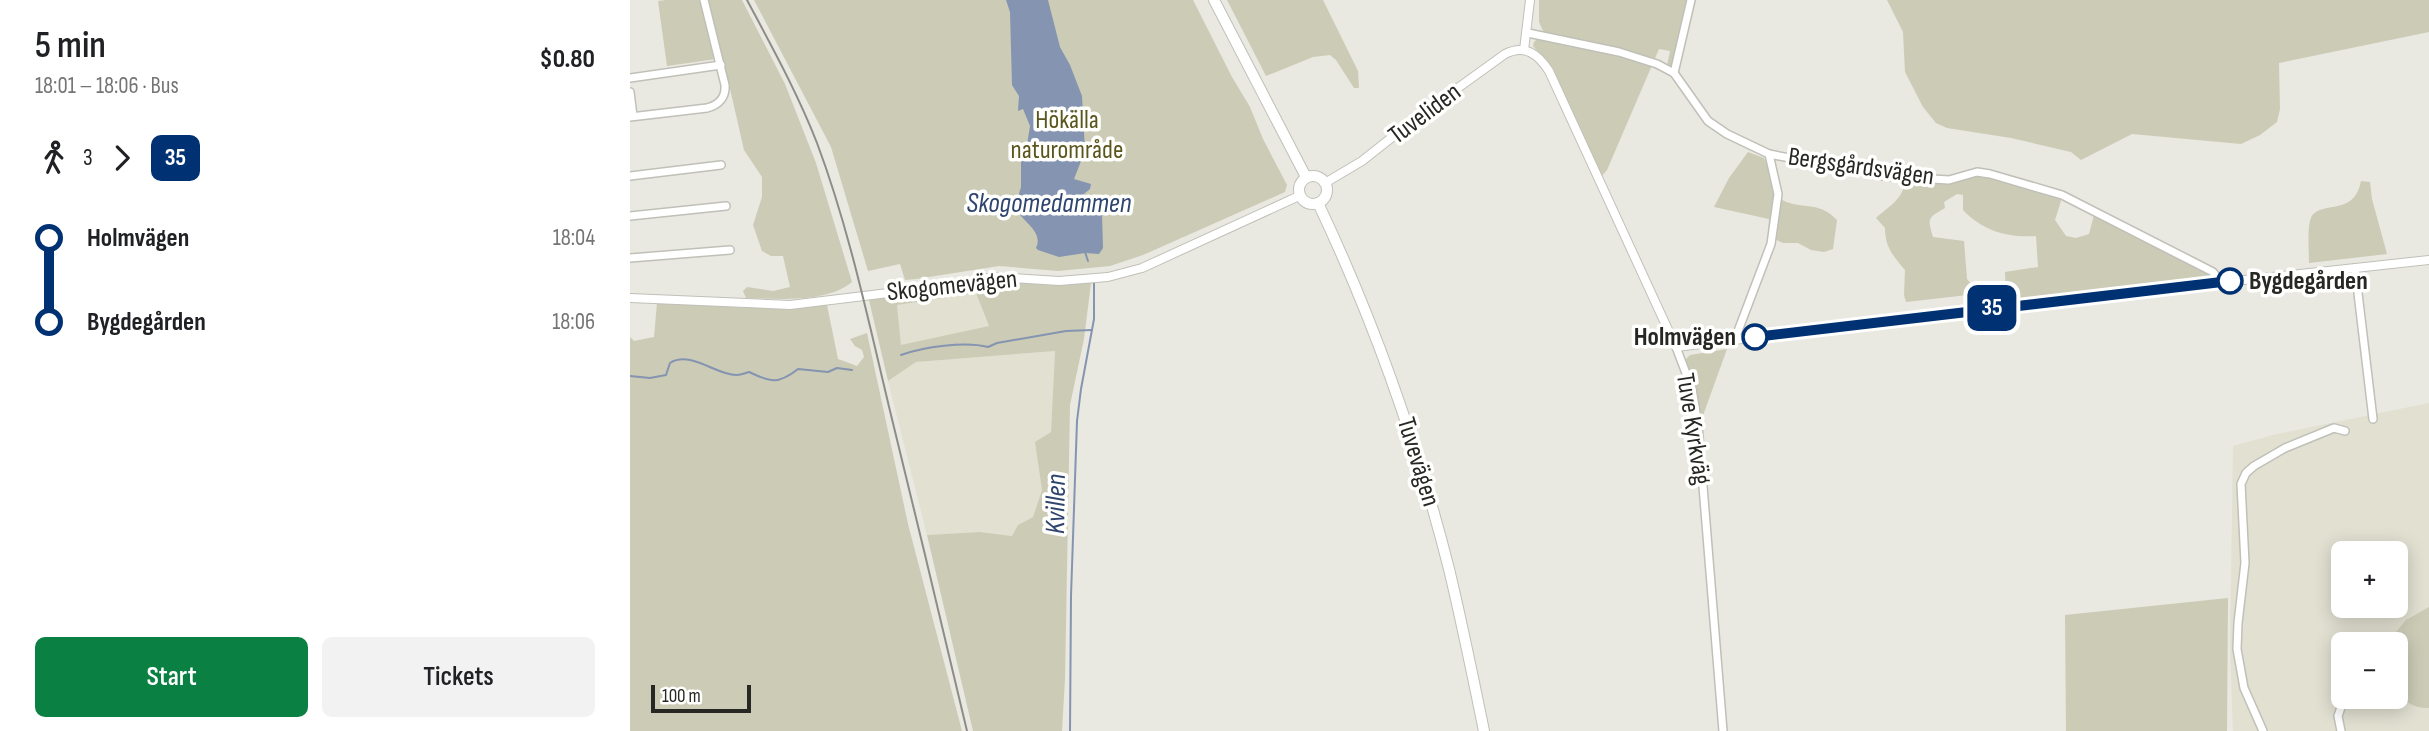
<!DOCTYPE html>
<html lang="en">
<head>
<meta charset="utf-8">
<style>
	body { margin:0; font-family:"Sofia Sans Condensed",sans-serif; background:#f2f2f2; color:#202124; height:100vh; display:flex; flex-direction:column; font-size:26px; white-space:nowrap }
	* { box-sizing:border-box; margin:0 }
	p { font-size:23px; color:#757577 }
	.icon { flex:none; width:38px; height:38px; fill:none; stroke:currentColor; stroke-width:2; stroke-linecap:round; stroke-linejoin:round }
	.map { position:relative; flex:1; overflow:hidden }
	.drawer { display:flex; flex-direction:column; background:#fff; width:630px }
	.drawer>* { flex:none }
	.badge { padding:0 14px; border-radius:10px; font-size:24px; line-height:46px }
	.tools { position:absolute; left:1701px; top:541px; display:grid; gap:14px }
	.tools a { display:grid; place-items:center; width:77px; height:77px; border-radius:10px; background:#fff; box-shadow:0 4px 18px #0003; font-size:35px }
	.scale { position:absolute; left:21px; bottom:18px; width:100px; box-sizing:border-box; padding-left:7px; border:4px solid #272724; border-top:0; font-size:19px; line-height:24px; white-space:nowrap; color:#272724; -webkit-text-stroke:5px #fffffe; paint-order:stroke }
	.map>.badge { position:absolute; translate:-50% -50%; box-shadow:0 0 0 4px #fff }
	.legs { display:flex; align-items:center; gap:10px; height:77px; padding:0 35px; font-size:23px }
	.legs p { margin-inline-start:auto }
	.head { display:flex; align-items:center; justify-content:space-between; height:119px; padding:0 35px }
	h1 { font-size:38px; font-weight:600; line-height:52px }
	.cta { display:flex; gap:14px; margin-top:auto; padding:14px 35px }
	.cta a { flex:1; height:80px; border-radius:10px; background:#0b8043; color:#fff; font-size:28px; font-weight:600; line-height:80px; text-align:center }
	.cta a+a { background:#f2f2f2; color:#202124 }
	ul { padding:0 35px; list-style:none }
	li { display:flex; align-items:center; gap:24px; height:84px; font-size:26px }
	li i { display:grid; place-items:center; width:10px; height:100%; margin:0 9px; background:currentColor }
	li i::after { content:''; width:18px; height:18px; margin:-9px; border:5px solid; border-radius:50%; background:#fff }
	li p { margin-inline-start:auto }
	li:first-child i { background:linear-gradient(#0000 50%,currentColor 0) }
	li:last-child i { background:linear-gradient(currentColor 50%,#0000 0) }
	main { display:flex; flex:1; min-height:0 }
	.map>svg:first-child { display:block }
</style>
</head>
<body>
<main>
<section class="drawer">
<div class="head"><div><h1>5 min</h1><p>18:01 – 18:06 · Bus</p></div><b>$0.80</b></div>
<div class="legs"><svg class="icon" aria-label="walk" viewBox="0 0 24 24"><circle cx="13" cy="4" r="2"/><path d="M13 8l-2 6 4 7M11 14l-3 7M7 12l3-4h3l4 4"/></svg>3<svg class="icon" aria-label="forward" viewBox="0 0 24 24"><path d="M9 5l7 7-7 7"/></svg><b class="badge" style="background:#003273;color:#fff">35</b></div>
<ul>
<li><i style="color:#003273"></i><b>Holmvägen</b><p>18:04</p></li>
<li><i style="color:#003273"></i><b>Bygdegården</b><p>18:06</p></li>
</ul>
<div class="cta"><a>Start</a><a>Tickets</a></div>
</section>
<div class="map">
<svg width="1799" height="731" viewBox="0 0 1799 731">
	<rect width="100%" height="100%" fill="#e9e8e1"/>
	<g fill="#e1e0d1" fill-rule="evenodd">
		<polygon points="346,293 360,326 271,346 267,305"/>
		<polygon points="425,351 421,432 406,442 412,490 403,517 388,525 383,536 350,532 297,535 258,381 286,362"/>
		<path d="M 1799,403 L 1799,731 L 1603,731 L 1600,648 L 1603,446 L 1643,435 ZM 1713,553 L 1766,553 L 1766,606 L 1713,606 ZM 1713,644 L 1766,644 L 1766,696 L 1713,696 Z"/>
	</g>
	<g fill="#cccbb6" fill-rule="evenodd">
		<path d="M 36,0 L 112,0 L 155,84 L 186,163 L 222,282 C 197,303 148,299 116,298 L 113,291 L 117,287 L 143,291 L 160,287 L 153,256 L 141,256 L 132,251 L 123,225 L 132,197 L 132,177 L 114,150 L 93,58 L 37,66 L 28,1 Z"/>
		<polygon points="124,0 563,0 602,77 620,107 633,139 657,185 655,192 513,255 480,266 428,271 369,266 286,279 275,280 270,264 238,271 201,147"/>
		<polygon points="597,0 693,0 728,71 729,88 724,88 706,60 700,55 683,57 636,76"/>
		<polygon points="909,0 1065,0 1048,69 1037,66 1040,51 1029,49 977,170 971,177 922,67 903,46 904,42 914,33 909,22"/>
		<polygon points="1257,0 1799,0 1799,32 1649,63 1650,109 1647,122 1630,135 1611,144 1502,134 1451,160 1441,152 1381,138 1317,128 1306,123 1293,107 1275,72 1273,32"/>
		<path d="M 1118,152 L 1134,158 L 1143,176 L 1144,194 C 1167,214 1186,197 1207,220 L 1203,249 L 1194,252 L 1181,250 L 1168,243 L 1153,243 L 1138,236 L 1139,219 L 1084,207 L 1099,178 Z"/>
		<path d="M 1344,176 L 1355,176 L 1382,185 L 1429,197 L 1431,201 L 1425,220 L 1436,236 L 1446,238 L 1459,234 L 1464,215 L 1575,271 L 1579,274 L 1579,277 L 1376,300 L 1375,272 L 1408,267 L 1406,236 C 1378,238 1353,231 1333,210 L 1333,195 L 1327,194 L 1314,202 L 1315,208 C 1298,218 1297,217 1303,237 L 1334,241 L 1337,279 L 1343,286 L 1366,285 L 1368,289 L 1364,292 L 1276,302 L 1274,295 L 1275,270 C 1263,256 1255,247 1255,228 L 1246,218 C 1259,206 1274,199 1275,180 Z"/>
		<path d="M 1731,181 L 1740,182 L 1742,199 L 1757,254 L 1679,263 C 1679,251 1677,227 1681,218 C 1690,199 1724,218 1731,181 Z"/>
		<path d="M 366,281 L 461,283 L 454,339 L 440,405 L 435,679 L 432,731 L 343,731 L 297,535 L 350,532 L 382,536 L 388,525 L 403,517 L 412,490 L 405,442 L 421,432 L 425,351 L 286,362 L 258,381 L 239,300 ZM 346,293 L 359,326 L 271,345 L 267,305 Z"/>
		<polygon points="27,303 122,308 197,305 208,359 227,366 234,357 232,350 225,346 220,339 237,333 278,524 332,731 0,731 0,337 4,341 24,337"/>
		<polygon points="1097,349 1071,421 1056,359 1060,355"/>
		<polygon points="1598,598 1597,731 1436,731 1435,615"/>
		<path d="M 1799,607 L 1799,708 C 1786,709 1775,702 1766,693 L 1766,644 L 1756,644 L 1776,620 Z"/>
	</g>
	<path fill="#8494b1" d="M 376,0 L 418,0 L 430,47 L 440,65 L 452,96 L 455,151 L 444,179 L 461,184 L 460,189 L 449,198 L 450,209 L 455,212 L 470,211 L 472,213 L 473,248 L 469,254 L 455,253 L 429,257 L 408,250 L 406,248 C 414,231 392,222 385,207 L 391,187 L 391,162 L 396,151 L 400,126 L 393,109 L 388,111 L 389,96 L 382,85 L 380,12 Z"/>
	<g fill="none" stroke-linecap="round" stroke-linejoin="round">
		<g stroke="#8494b1" stroke-width="2">
			<polyline points="455,252 458,261"/>
			<path d="M 271,355 C 293,347 335,341 358,347 L 367,343 L 436,331 L 462,330"/>
			<path d="M 0,376 L 20,378 L 36,375 L 40,363 C 61,350 87,376 107,375 C 111,375 115,373 119,372 C 140,382 148,385 168,369 L 198,372 L 207,368 L 222,370"/>
			<polyline points="440,731 441,596 447,421 451,389 464,319 464,280"/>
		</g>
		<g stroke="#c0c0b9" stroke-width="10">
			<g id="minor">
				<polyline points="898,33 989,52 1027,64 1044,73 1078,121 1097,134 1139,154 1253,176 1319,180 1347,172 1360,174 1432,195 1583,272 1586,276 1586,282"/>
				<polyline points="1044,73 1061,0"/>
				<polyline points="0,78 91,65"/>
				<polyline points="0,92 3,116"/>
				<path d="M 0,117 L 77,108 C 89,105 96,97 95,85 L 74,0"/>
				<polyline points="0,176 91,165"/>
				<polyline points="0,216 96,206"/>
				<polyline points="0,258 100,250"/>
				<polyline points="1725,268 1743,419"/>
				<polyline points="1105,339 1141,244 1148,194 1139,154"/>
				<polyline points="1046,347 1062,389 1068,425 1093,731"/>
				<polyline points="1633,731 1614,688 1607,649 1608,623 1615,563 1611,484 1616,473 1624,466 1655,448 1704,428 1715,431"/>
				<polyline points="1711,731 1708,716 1715,696"/>
			</g>
		</g>
		<g stroke="#c0c0b9" stroke-width="10">
			<g id="tertiary">
				<polyline points="894,50 900,0"/>
				<path d="M 695,183 L 732,161 L 789,116 L 875,54 C 895,44 908,54 919,71 L 1046,347 L 1459,297 L 1799,260"/>
				<polyline points="0,298 160,305 283,290 365,277 429,281 478,277 512,268 669,196"/>
			</g>
		</g>
		<g stroke="#c0c0b9" stroke-width="12">
			<g id="secondary">
				<polyline points="584,0 676,177"/>
				<circle cx="683" cy="190" r="14"/>
				<path d="M 688,203 C 744,321 787,443 819,569 C 832,623 843,677 854,731"/>
			</g>
		</g>
		<use href="#minor" stroke="#fff" stroke-width="7"/>
		<use href="#tertiary" stroke="#fff" stroke-width="8"/>
		<use href="#secondary" stroke="#fff" stroke-width="10"/>
		<path stroke="#8d8d88" stroke-width="2" d="M 117,0 C 142,47 168,94 187,143 C 220,231 239,324 261,415 C 287,520 312,626 337,731"/>
	</g>
	<g fill="none" stroke-linecap="round" stroke-linejoin="round">
		<g stroke="#fff" stroke-width="16">
			<polyline id="line-1" points="1125,337 1600,281"/>
		</g>
		<use href="#line-1" stroke="#003273" stroke-width="10"/>
	</g>
	<g fill="#fff" stroke="#003273" stroke-width="3.5">
		<circle cx="1600" cy="281" r="12"/>
		<circle cx="1125" cy="337" r="12"/>
	</g>
	<g text-anchor="middle" dominant-baseline="central" stroke-width="7" stroke-linejoin="round" paint-order="stroke">
		<g font-size="26" fill="#272724" stroke="#fffffe">
			<text transform="translate(795 114) rotate(-37)">Tuveliden</text>
			<text transform="translate(1231 167) rotate(8)">Bergsgårdsvägen</text>
			<text transform="translate(322 286) rotate(-6)">Skogomevägen</text>
			<text transform="translate(1063 429) rotate(81)">Tuve Kyrkväg</text>
			<text transform="translate(788 462) rotate(73)">Tuvevägen</text>
		</g>
		<g font-size="26" fill="#5b561d" stroke="#fffffe">
			<text x="437" y="120">Hökälla<tspan x="437" dy="30">naturområde</tspan></text>
		</g>
		<g font-size="26" font-weight="bold" fill="#272724" stroke="#fffffe" text-anchor="start">
			<text x="1619" y="281">Bygdegården</text>
			<text x="1106" y="337" text-anchor="end">Holmvägen</text>
		</g>
		<g font-size="28" font-style="italic" fill="#2f4570" stroke="#fffffe">
			<text x="419" y="203">Skogomedammen</text>
			<text transform="translate(426 504) rotate(-89)">Kvillen</text>
		</g>
	</g>
</svg>
<div class="tools">
<a>+</a>
<a>−</a>
</div>
<div class="scale">100 m</div>
<b class="badge" style="left:1362px;top:308px;background:#003273;color:#fff">35</b>
</div>
</main>
</body>
</html>
